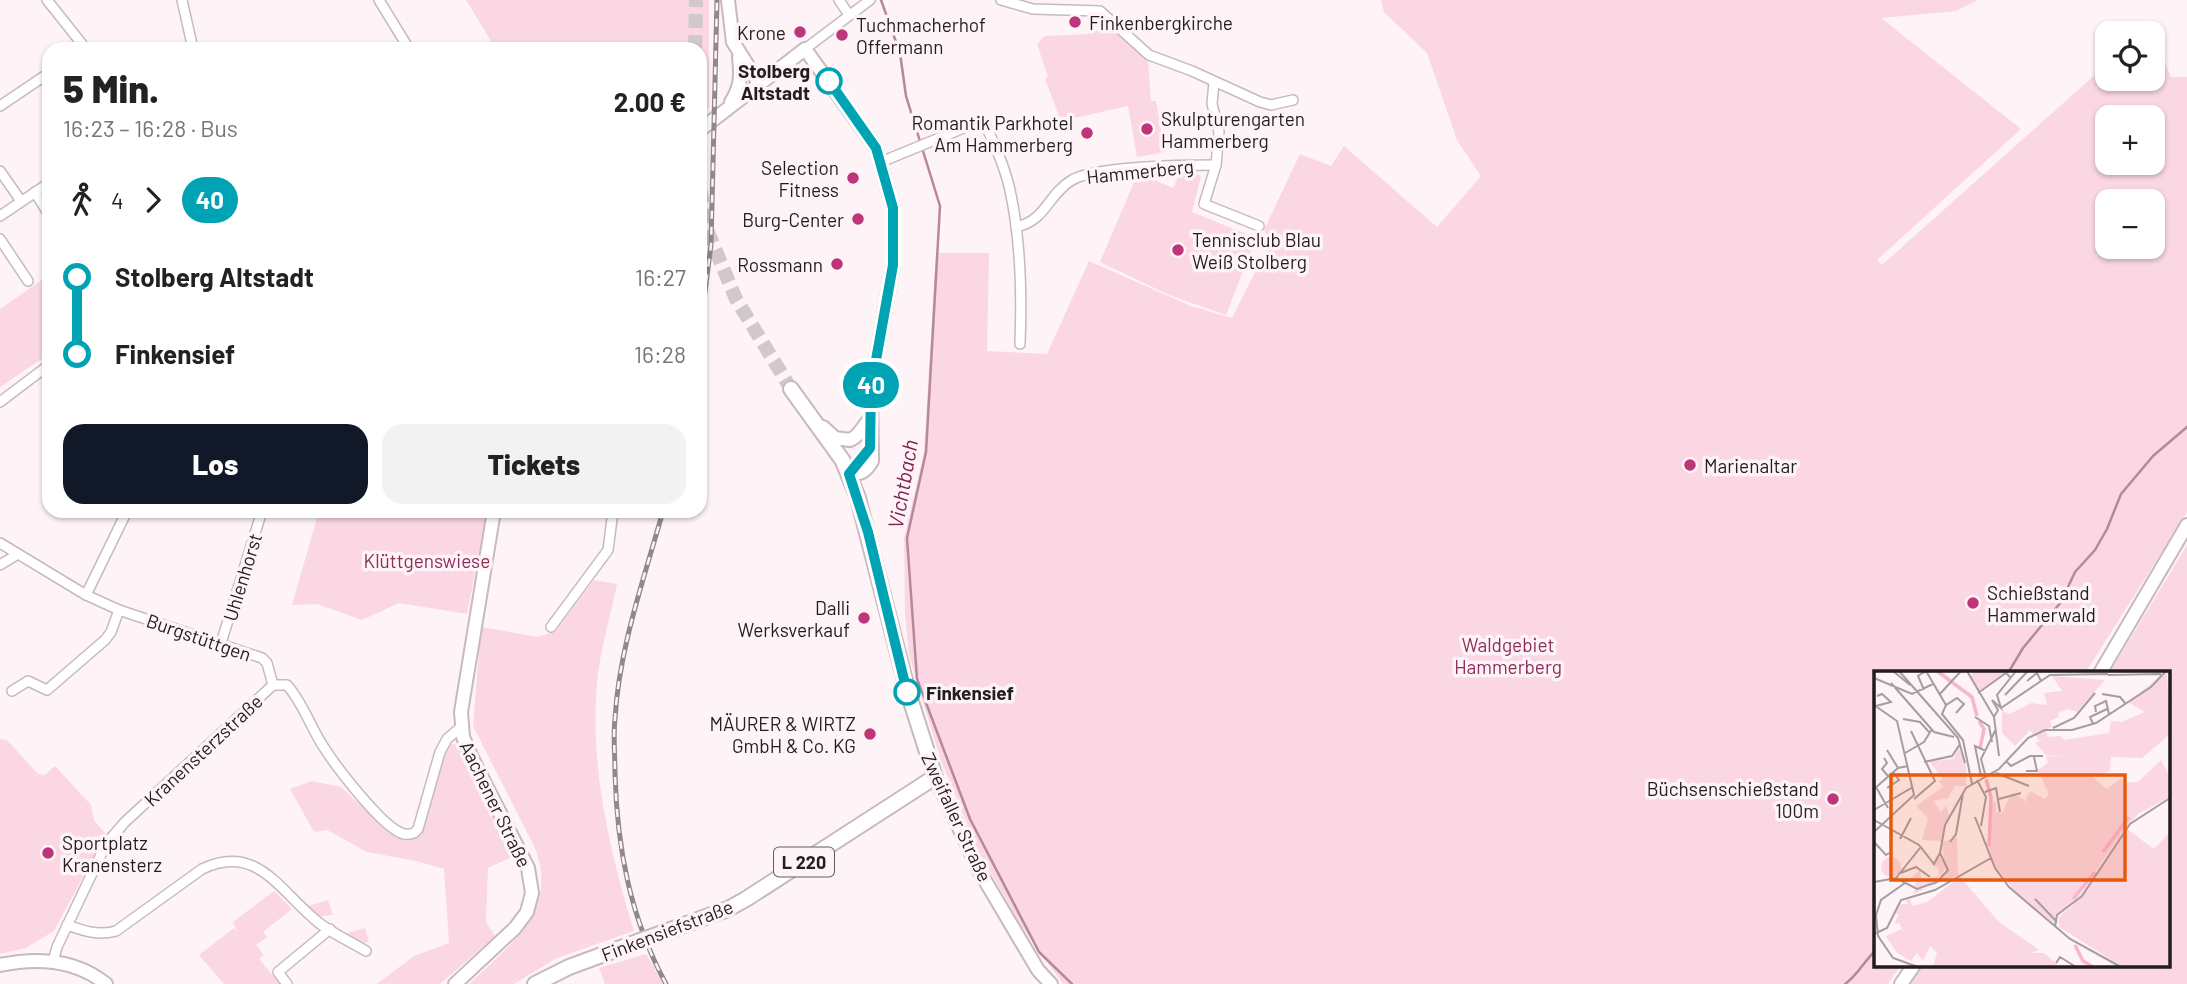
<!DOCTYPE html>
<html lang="de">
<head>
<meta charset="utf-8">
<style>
	body { margin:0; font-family:Barlow,sans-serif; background:#f2f2f2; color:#222; height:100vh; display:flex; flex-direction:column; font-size:26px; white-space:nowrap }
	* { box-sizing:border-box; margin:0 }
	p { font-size:23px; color:#767676 }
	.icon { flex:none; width:38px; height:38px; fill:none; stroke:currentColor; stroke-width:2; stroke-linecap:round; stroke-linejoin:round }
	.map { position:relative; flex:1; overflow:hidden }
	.details { position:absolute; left:42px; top:42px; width:665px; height:476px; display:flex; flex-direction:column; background:#fff; border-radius:21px; box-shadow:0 2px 5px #0004 }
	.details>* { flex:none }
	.badge { padding:0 14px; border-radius:23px; font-size:24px; line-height:46px }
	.fabs { position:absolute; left:2095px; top:21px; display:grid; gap:14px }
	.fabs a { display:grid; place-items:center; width:70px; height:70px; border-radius:14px; background:#fff; box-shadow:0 2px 5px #0004; font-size:35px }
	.map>.badge { position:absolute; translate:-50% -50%; box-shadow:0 0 0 4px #fff }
	.legs { display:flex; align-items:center; gap:10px; height:77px; padding:0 21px; font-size:23px }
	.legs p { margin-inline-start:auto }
	.head { display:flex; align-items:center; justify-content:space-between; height:119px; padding:0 21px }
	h1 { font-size:38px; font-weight:800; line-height:52px }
	.primary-button { display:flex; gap:14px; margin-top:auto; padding:14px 21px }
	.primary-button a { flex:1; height:80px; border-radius:21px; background:#111827; color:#fff; font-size:28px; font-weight:800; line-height:80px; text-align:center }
	.primary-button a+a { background:#f2f2f2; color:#222 }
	ul { padding:0 21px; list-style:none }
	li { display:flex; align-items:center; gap:24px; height:77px; font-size:26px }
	li i { display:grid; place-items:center; width:10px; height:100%; margin:0 9px; background:currentColor }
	li i::after { content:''; width:18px; height:18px; margin:-9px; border:5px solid; border-radius:50%; background:#fff }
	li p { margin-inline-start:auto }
	li:first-child i { background:linear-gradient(#0000 50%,currentColor 0) }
	li:last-child i { background:linear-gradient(currentColor 50%,#0000 0) }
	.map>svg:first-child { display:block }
</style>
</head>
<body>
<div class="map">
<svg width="2187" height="984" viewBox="0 0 2187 984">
	<rect width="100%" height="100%" fill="#fef3f7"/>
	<g fill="#fad7e3" fill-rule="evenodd">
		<polygon points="466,0 709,0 709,108 700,109 700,49 474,49 491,41"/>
		<path d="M 1381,0 L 1978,0 L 1956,11 L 1881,18 L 2021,129 L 1877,260 L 1882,265 L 2107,64 L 2107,79 L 2152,79 L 2152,33 L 2141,33 L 2150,26 L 2171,77 L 2187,77 L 2187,512 L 2086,672 L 1876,673 L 1876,965 L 1901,965 L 1888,984 L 1063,984 L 1020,924 L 979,852 L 941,761 L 909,655 L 905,615 L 904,538 L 924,452 L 936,253 L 989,253 L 987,351 L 1047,354 L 1089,261 L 1191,306 L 1232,318 L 1270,242 L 1264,230 L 1300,154 L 1331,166 L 1344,146 L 1437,227 L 1481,176 L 1457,140 L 1427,53 L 1384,12 ZM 2107,117 L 2152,117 L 2152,163 L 2107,163 ZM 2107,201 L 2152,201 L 2152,247 L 2107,247 Z"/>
		<polygon points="1112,26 1148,61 1151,101 1156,101 1165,152 1137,157 1128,106 1061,121 1045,79 1048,77 1037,44 1045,36 1087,34"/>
		<polygon points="1182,168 1201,176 1192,212 1256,238 1226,315 1169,295 1100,262 1138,173 1173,188"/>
		<polygon points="49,275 49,354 0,387 0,309"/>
		<polygon points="319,511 487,511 467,614 399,603 362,620 317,604 292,605"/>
		<polygon points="2187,545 2187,984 1909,984 1922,965 2168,965 2168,673 2110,672"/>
		<path d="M 594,580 L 617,584 C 611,614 602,643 598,673 C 588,761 609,849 634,931 L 557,958 L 514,984 L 469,984 C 510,945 559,911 535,848 L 473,726 L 481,627 L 538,637 L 556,631 Z"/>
		<polygon points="0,739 7,740 38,774 45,775 55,766 91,805 94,821 106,834 54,931 26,948 0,954"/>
		<polygon points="447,744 460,745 490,811 514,856 488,868 486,922 495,936 440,984 377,984 414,956 449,943 444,869 416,861 367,852 327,830 314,832 290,789 312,781 341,787 386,829 399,836 417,837 423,831"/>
		<polygon points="274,891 292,909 263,932 267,937 256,945 264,955 259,959 280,984 224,984 199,955 234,928 238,933 233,922"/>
		<polygon points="328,900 333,915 316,917 305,907"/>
		<polygon points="365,928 369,942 360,943 344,934"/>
		<polygon points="646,954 663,984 605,984 599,968"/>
	</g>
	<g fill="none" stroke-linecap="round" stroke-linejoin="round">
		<g stroke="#b8879a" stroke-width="2.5">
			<polyline points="881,0 900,53 906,96 940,206 926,452 907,538 917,679 970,819 1039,952 1072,984"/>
			<polyline points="2008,673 2023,648 2061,602 2075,572 2095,550 2107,529 2121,494 2153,456 2187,427"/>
			<path d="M 1845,984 C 1857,976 1865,960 1876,950"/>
		</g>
		<g stroke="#d2c8cc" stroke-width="14" stroke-dasharray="14 7" stroke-linecap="butt">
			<polyline points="695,49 696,0"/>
			<polyline points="700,189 708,232 736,299 791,389"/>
		</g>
		<g stroke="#c7babe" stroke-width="12">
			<g id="street">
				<polyline points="47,0 82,44 81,49"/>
				<polyline points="182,0 193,49"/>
				<polyline points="379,0 409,49"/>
				<polyline points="839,0 849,15"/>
				<polyline points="1001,0 1033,9 1100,11 1149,55 1192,71 1260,102 1271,105 1293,100"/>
				<polyline points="805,49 870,0"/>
				<polyline points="1214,82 1212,104 1219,132 1216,165 1204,204 1259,226"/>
				<polyline points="0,106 49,73"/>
				<path d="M 881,162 L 983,120 C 993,141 1003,162 1009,186 C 1021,237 1022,292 1020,344"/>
				<polyline points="0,171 21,201"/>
				<polyline points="35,192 49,215"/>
				<polyline points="0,216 49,183"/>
				<path d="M 1016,227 C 1047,220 1047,195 1072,180 C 1096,166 1186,165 1216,165"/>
				<polyline points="0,239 28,281"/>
				<polyline points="0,402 49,365"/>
				<path d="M 0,543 L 86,595 L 119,610 L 262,658 L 267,663 L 273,685 L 287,685 C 303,703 310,726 323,746 C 335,765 383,829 404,834 C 408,835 410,834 414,833 L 418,829 L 440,752 L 447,739 L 461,727"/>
				<polyline points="0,565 18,554"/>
				<polyline points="86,595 127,511"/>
				<polyline points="551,627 608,550 613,511"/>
				<polyline points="221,643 262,511"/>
				<polyline points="12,691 28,681 47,690 105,640 111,632 119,610"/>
				<path d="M 67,925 C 84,931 98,936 116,931 L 202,869 C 254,844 277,886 311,916 C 326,931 348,940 366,951"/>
				<polyline points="53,961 57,947 106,844 125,822 273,685"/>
				<polyline points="287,984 278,972 330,929"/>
			</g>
		</g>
		<g stroke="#c7babe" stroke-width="16">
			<g id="secondary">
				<polyline points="728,0 733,42 759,83"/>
				<path d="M 731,102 C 741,87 741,75 739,57"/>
				<path d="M 700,130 L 805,49 L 876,148 L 893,208 L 893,265 L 871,388 L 872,461 C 866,472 861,474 849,474"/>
				<path d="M 823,427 L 835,438 L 850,440 C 860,436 863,425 871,418"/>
				<polyline points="849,474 870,448"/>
				<polyline points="2100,673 2187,525"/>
				<polyline points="935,777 980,872 1038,970 1051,984"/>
				<path d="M 0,965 C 38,957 75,959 106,984"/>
				<polyline points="455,984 515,928 527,912 532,893 528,868 472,758 463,737 461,712 494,511"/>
				<polyline points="1901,984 1914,965"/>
			</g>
		</g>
		<g stroke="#c7babe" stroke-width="18">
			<g id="primary">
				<polyline points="665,932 728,909 746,899 935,777 908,692 858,498 843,461 791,389"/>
				<polyline points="535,984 569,967 637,942"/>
			</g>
		</g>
		<use href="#street" stroke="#fff" stroke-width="9"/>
		<use href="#secondary" stroke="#fff" stroke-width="12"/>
		<use href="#primary" stroke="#fff" stroke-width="14"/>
		<g stroke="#90888b" stroke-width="5">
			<g id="rail">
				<polyline points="700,330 711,245 717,0"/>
				<path d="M 663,511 C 644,579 619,648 615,719 C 613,737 615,755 615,773 C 617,848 630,917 666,984"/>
			</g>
		</g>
		<use href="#rail" stroke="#fef3f7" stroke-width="2.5" stroke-dasharray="8" stroke-linecap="butt"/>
		<g stroke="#c7babe" stroke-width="18" stroke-linecap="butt">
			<polyline id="primary-bridge" points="637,942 665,932"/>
		</g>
		<use href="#primary-bridge" stroke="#fff" stroke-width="14"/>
	</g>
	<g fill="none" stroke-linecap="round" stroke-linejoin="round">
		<g stroke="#fff" stroke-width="16">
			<polyline id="line-1" points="829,81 876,148 893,208 893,265 871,388 870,448 849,474 868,532 907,692"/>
		</g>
		<use href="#line-1" stroke="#00a3b4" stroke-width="10"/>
	</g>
	<g fill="#bc3679" stroke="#fef3f7" stroke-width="2.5">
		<circle cx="1075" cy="22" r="7"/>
		<circle cx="800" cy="32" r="7"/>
		<circle cx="842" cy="35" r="7"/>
		<circle cx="1147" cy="129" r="7"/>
		<circle cx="1087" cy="133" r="7"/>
		<circle cx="853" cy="178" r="7"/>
		<circle cx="858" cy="219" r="7"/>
		<circle cx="1178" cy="250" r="7"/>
		<circle cx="837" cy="264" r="7"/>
		<circle cx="1690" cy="465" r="7"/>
		<circle cx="1973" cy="603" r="7"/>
		<circle cx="864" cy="618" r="7"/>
		<circle cx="870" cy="734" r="7"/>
		<circle cx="1833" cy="799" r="7"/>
		<circle cx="48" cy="853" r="7"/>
	</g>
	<g fill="#fff" stroke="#00a3b4" stroke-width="3.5">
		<circle cx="829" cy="81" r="12"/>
		<circle cx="907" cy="692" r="12"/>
	</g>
	<g text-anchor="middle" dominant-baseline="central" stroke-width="7" stroke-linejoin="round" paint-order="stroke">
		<rect fill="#fef3f7" stroke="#645d60" stroke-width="2" x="774" y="847.5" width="60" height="29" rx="5"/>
		<g font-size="18" font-weight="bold" fill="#221d1f">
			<text x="804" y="862">L 220</text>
		</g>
		<g font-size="19" fill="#221d1f" stroke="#fef3f7" text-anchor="end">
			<text x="1089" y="22" text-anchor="start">Finkenbergkirche</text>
			<text x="856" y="24" text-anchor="start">Tuchmacherhof<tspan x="856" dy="22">Offermann</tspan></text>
			<text x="786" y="32">Krone</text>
			<text x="1161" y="118" text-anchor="start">Skulpturengarten<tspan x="1161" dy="22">Hammerberg</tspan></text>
			<text x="1073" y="122">Romantik Parkhotel<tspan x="1073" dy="22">Am Hammerberg</tspan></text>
			<text x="839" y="167">Selection<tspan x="839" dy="22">Fitness</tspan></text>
			<text x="844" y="219">Burg-Center</text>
			<text x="1192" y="239" text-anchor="start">Tennisclub Blau<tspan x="1192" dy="22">Weiß Stolberg</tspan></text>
			<text x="823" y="264">Rossmann</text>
			<text x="1704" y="465" text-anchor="start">Marienaltar</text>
			<text x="1987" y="592" text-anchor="start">Schießstand<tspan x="1987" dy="22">Hammerwald</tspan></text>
			<text x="850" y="607">Dalli<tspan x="850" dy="22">Werksverkauf</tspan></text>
			<text x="856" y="723">MÄURER &amp; WIRTZ<tspan x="856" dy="22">GmbH &amp; Co. KG</tspan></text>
			<text x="1819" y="788">Büchsenschießstand<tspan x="1819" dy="22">100m</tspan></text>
			<text x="62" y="842" text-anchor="start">Sportplatz<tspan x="62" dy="22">Kranensterz</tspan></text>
		</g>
		<g font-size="19" font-weight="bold" fill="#221d1f" stroke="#fef3f7" text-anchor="end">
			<text x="810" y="70">Stolberg<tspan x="810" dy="22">Altstadt</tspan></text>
			<text x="926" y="692" text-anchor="start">Finkensief</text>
		</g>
		<g font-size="19" fill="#221d1f" stroke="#fef3f7">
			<text transform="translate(1140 171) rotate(-6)">Hammerberg</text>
			<text transform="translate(242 577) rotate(-73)">Uhlenhorst</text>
			<text transform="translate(199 637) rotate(19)">Burgstüttgen</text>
			<text transform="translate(203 750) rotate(-43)">Kranensterzstraße</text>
			<text transform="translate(496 804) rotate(64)">Aachener Straße</text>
			<text transform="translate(957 817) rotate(65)">Zweifaller Straße</text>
			<text transform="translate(667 930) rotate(-21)">Finkensiefstraße</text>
		</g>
		<g font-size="19" fill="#8d2d5b" stroke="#fef3f7">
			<text x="427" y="560">Klüttgenswiese</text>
			<text x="1508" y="644">Waldgebiet<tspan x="1508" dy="22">Hammerberg</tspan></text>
		</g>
		<g font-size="21" font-style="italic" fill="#7e1e4e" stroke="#fef3f7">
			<text transform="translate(902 484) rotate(-80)">Vichtbach</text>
		</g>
	</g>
	<g transform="translate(1874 671)">
		<rect width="296" height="296" fill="#fef3f7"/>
		<path d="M 100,0 L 136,0 L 104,20 L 96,6 ZM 293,0 L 296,63 L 268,87 L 237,86 L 236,100 L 219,106 L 233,118 L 247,107 L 249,112 L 264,111 L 287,89 L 296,106 L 296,126 L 264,143 L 254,154 L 201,230 L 182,244 L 181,253 L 140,219 L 121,195 L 114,174 L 117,131 L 122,131 L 122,141 L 128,142 L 138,122 L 151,129 L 149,135 L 156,120 L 171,128 L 175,123 L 164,99 L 174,92 L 172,85 L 195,86 L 172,84 L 161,72 L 170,67 L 164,69 L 162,64 L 171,59 L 174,66 L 186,65 L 190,69 L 235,62 L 237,50 L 248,51 L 271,41 L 254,31 ZM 178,5 L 231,9 L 203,41 L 194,38 L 184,42 L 185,46 L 176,50 L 178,56 L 159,63 L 156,59 L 141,75 L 128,62 L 128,40 L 136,43 L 157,32 L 173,34 L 170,22 L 188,20 ZM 84,75 L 92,93 L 92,115 L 81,115 L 74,127 L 59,130 L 67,141 L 72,135 L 75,144 L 67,170 L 48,169 L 54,147 L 42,135 L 69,116 L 65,110 L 69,108 L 55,90 L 80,88 ZM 253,158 L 280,178 L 296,161 L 296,296 L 249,296 L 185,256 L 185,246 L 198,235 ZM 83,166 L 84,204 L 39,223 L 40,219 L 54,217 L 72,204 L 68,171 ZM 64,183 L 72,195 L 69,202 L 53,215 L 39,217 L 42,211 L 38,206 L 46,199 L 48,211 L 65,205 L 64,197 L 48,188 L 58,193 ZM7 196a10 10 0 1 1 20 0a10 10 0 1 1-20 0ZM 86,206 L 125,251 L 165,279 L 156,282 L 170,282 L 186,296 L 59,296 L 63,281 L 56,275 L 49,290 L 43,282 L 37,290 L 23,282 L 12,265 L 28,258 L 25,252 L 30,251 L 20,253 L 25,243 L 19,242 L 27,233 L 35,233 L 31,230 L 36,227 L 38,235 L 53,231 Z" fill="#fad7e3"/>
		<path fill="none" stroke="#f9b4cf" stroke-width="3.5" d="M 63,0 L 98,26 L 103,45M 105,50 L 110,58 L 106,77M 112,108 L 117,126 L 115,175M 229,181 L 255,146M 199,228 L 221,201M 201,274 L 209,290 L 219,296"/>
		<path fill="none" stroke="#a69da1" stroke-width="2" d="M 19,0 L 36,14M 25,0 L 84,67 L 91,92M 52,0 L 72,34 L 83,27 L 90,33 L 82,42M 93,0 L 120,46 L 125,85M 234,4 L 287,3M 0,7 L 38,23 L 59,13M 153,10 L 163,2 L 167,10M 17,12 L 60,61 L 80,66M 50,19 L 44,5 L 52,0M 104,22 L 132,2 L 136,6M 228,23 L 246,26 L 251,32M 65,24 L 87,0M 131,24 L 154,0M 0,34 L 23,50 L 40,124 L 0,161M 72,34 L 68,43 L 89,69 L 98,113M 2,35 L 17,31 L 8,23 L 3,25M 127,37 L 176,4 L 234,3M 222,41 L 221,35 L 232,30 L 235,43M 101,46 L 115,55 L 118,71M 120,46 L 124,39 L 118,29 L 127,37 L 123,24 L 142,0M 29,48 L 46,51 L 55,61M 219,53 L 216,46 L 233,38M 179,57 L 200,47 L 221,22M 37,60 L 61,110 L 40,128M 13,79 L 24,97M 31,82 L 50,71 L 58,58M 10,87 L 13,92 L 8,98 L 14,105M 50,91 L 78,85 L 86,73M 133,91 L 137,95 L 156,85 L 169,85M 152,100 L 163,100 L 160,86M 122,102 L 155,115M 111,103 L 107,88 L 122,58M 107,105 L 101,75 L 112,80M 103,109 L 112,126 L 107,155M 2,116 L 14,137M 13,117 L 25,109 L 19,101M 0,118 L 24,97 L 34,95M 111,121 L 122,117 L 126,141M 125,128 L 147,122M 0,139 L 39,116M 101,146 L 121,197 L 135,216 L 196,268 L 247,296M 0,149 L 45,174 L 60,193 L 66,182M 26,168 L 37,147M 0,171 L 12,184 L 15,182M 76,171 L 82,163 L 89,122M 24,203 L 42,196 L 56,206M 22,207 L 46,177M 0,211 L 22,207 L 43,218 L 63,211 L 74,199 L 66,182 L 71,154 L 92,117 L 125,98 L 154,67 L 171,59 L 198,59 L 222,52 L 277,16 L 292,0M 31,212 L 7,229 L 2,244 L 4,265 L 19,287 L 44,296M 161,228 L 183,251M 181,256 L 183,244 L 208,225 L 256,153 L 296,127M 0,263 L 13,257 L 27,229 L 61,219 L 117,187M 182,292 L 186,286 L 202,296"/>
		<path fill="#e8590c" fill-opacity="0.15" stroke="#e8590c" stroke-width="3.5" d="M 17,104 L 251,104 L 251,209 L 17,209 Z"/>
		<rect width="296" height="296" fill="none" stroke="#221d1f" stroke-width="3.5"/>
	</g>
</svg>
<div class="fabs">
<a><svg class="icon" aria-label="locate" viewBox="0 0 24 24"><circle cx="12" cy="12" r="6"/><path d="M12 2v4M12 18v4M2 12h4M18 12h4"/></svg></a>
<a>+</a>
<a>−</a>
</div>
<b class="badge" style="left:871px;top:385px;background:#00a3b4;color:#fff">40</b>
<section class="details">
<div class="head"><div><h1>5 Min.</h1><p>16:23 – 16:28 · Bus</p></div><b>2.00 €</b></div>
<div class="legs"><svg class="icon" aria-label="walk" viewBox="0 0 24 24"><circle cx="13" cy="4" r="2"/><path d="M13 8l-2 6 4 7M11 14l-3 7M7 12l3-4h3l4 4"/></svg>4<svg class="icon" aria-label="forward" viewBox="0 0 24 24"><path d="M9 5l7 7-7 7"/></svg><b class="badge" style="background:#00a3b4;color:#fff">40</b></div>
<ul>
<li><i style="color:#00a3b4"></i><b>Stolberg Altstadt</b><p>16:27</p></li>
<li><i style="color:#00a3b4"></i><b>Finkensief</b><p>16:28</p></li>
</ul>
<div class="primary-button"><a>Los</a><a>Tickets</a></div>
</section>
</div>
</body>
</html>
